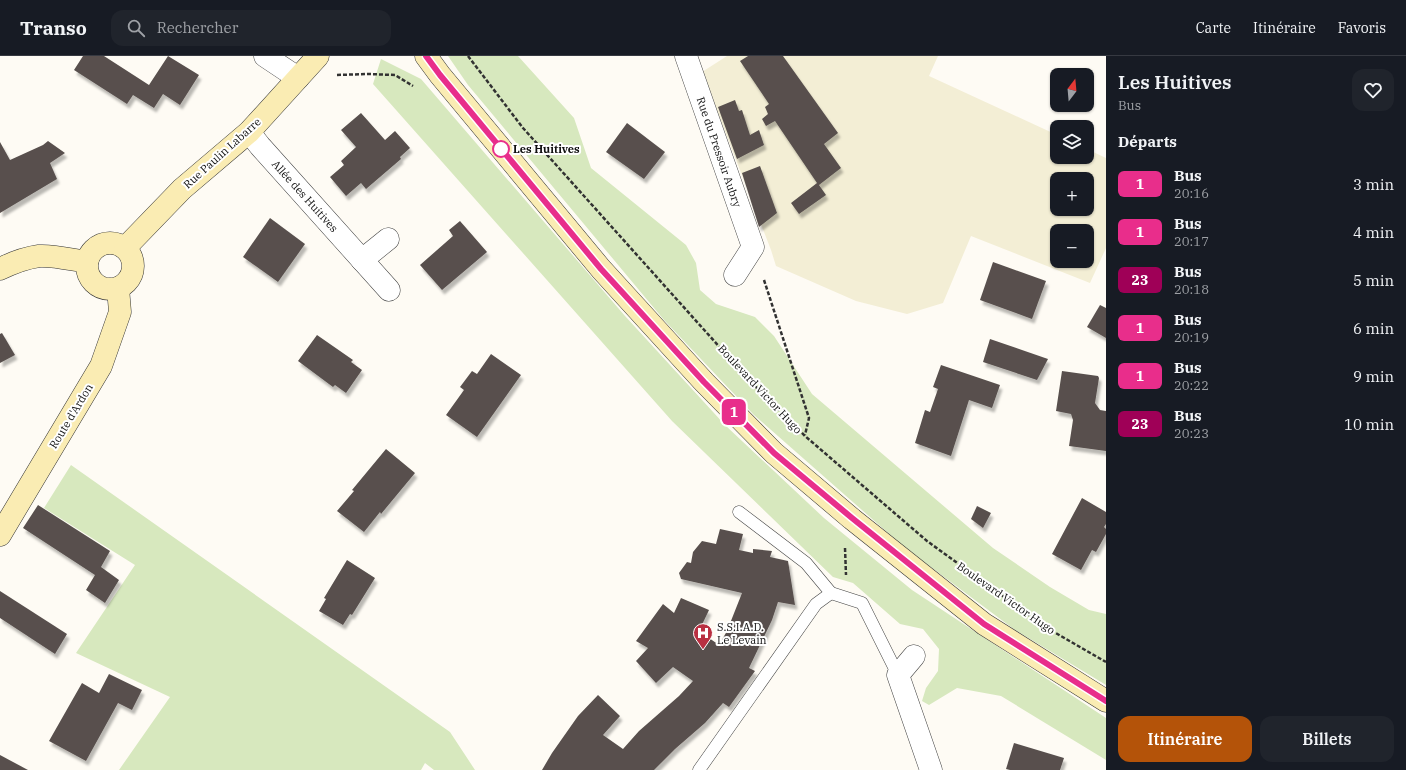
<!DOCTYPE html>
<html lang="fr">
<head>
<meta charset="utf-8">
<style>
	body { margin:0; font-family:"IBM Plex Serif",serif; background:#20242c; color:#f1f3f6; height:100vh; display:flex; flex-direction:column; font-size:15px; white-space:nowrap }
	* { box-sizing:border-box; margin:0 }
	p { font-size:13px; color:#9ea1a6 }
	.icon { flex:none; width:22px; height:22px; fill:none; stroke:currentColor; stroke-width:2; stroke-linecap:round; stroke-linejoin:round }
	.map { position:relative; flex:1; overflow:hidden }
	.panel { display:flex; flex-direction:column; background:#171b24; width:300px }
	.panel>* { flex:none }
	.badge { padding:0 8px; border-radius:6px; font-size:14px; line-height:26px }
	.needle { width:26px; rotate:16deg }
	.controls { position:absolute; left:1050px; top:12px; display:grid; gap:8px }
	.controls a { display:grid; place-items:center; width:44px; height:44px; border-radius:8px; background:#171b24; box-shadow:0 1px 3px #0004; font-size:20px }
	.map>.badge { position:absolute; translate:-50% -50%; box-shadow:0 0 0 2px #fff }
	h2 { padding:0 12px; font-size:15px; line-height:36px }
	.round { display:grid; place-items:center; flex:none; width:42px; height:42px; border-radius:12px; background:#20242c }
	.headline { display:flex; align-items:center; justify-content:space-between; height:68px; padding:0 12px }
	h1 { font-size:19px; font-weight:600; line-height:30px }
	.primary-button { display:flex; gap:8px; margin-top:auto; padding:8px 12px }
	.primary-button a { flex:1; height:46px; border-radius:12px; background:#b45309; color:#fff; font-size:16px; font-weight:600; line-height:46px; text-align:center }
	.primary-button a+a { background:#20242c; color:#f1f3f6 }
	ul { padding:0; list-style:none }
	li { display:flex; align-items:center; gap:12px; height:48px; padding:0 12px }
	li div { flex:1 }
	li b { display:block; font-size:15px }
	li em { font-style:normal }
	li .badge { min-width:44px; font-weight:700; text-align:center }
	header { display:flex; align-items:center; gap:24px; box-sizing:border-box; height:56px; padding:0 20px; background:#171b24; border-bottom:1px solid #363941 }
	header strong { font-size:19px }
	nav { display:flex; gap:22px; margin-inline-start:auto; font-size:14px }
	.search { width:280px; height:36px; background:#20242c; display:flex; align-items:center; gap:10px; box-sizing:border-box; padding:0 14px; border-radius:12px; color:#9ea1a6; font-size:15px }
	main { display:flex; flex:1; min-height:0 }
	.map>svg:first-child { display:block }
</style>
</head>
<body>
<header>
<strong>Transo</strong>
<div class="search"><svg class="icon" aria-label="search" viewBox="0 0 24 24"><circle cx="10" cy="10" r="6"/><path d="M15 15l6 6"/></svg>Rechercher</div>
<nav><a>Carte</a><a>Itinéraire</a><a>Favoris</a></nav>
</header>
<main>
<div class="map">
<svg width="1106" height="714" viewBox="0 0 1106 714">
	<defs>
		<filter id="shadow"><feDropShadow dx="2.5" dy="4.5" stdDeviation="1" flood-color="#0004"/></filter>
	</defs>
	<rect width="100%" height="100%" fill="#fefbf4"/>
	<path fill="#f3eed5" fill-rule="evenodd" d="M 727,0 L 938,0 L 929,20 L 1057,79 L 1057,101 L 1087,101 L 1087,93 L 1106,102 L 1106,192 L 1090,227 L 971,180 L 943,247 L 907,258 L 856,245 L 776,210 L 771,194 L 702,16 ZM 1057,123 L 1087,123 L 1087,153 L 1057,153 ZM 1057,175 L 1087,175 L 1087,205 L 1057,205 Z"/>
	<g fill="#d7e8be">
		<polygon points="448,0 518,0 574,62 591,112 686,189 696,207 700,234 716,248 755,261 774,280 812,338 993,492 1050,531 1089,554 1106,558 1106,629 1015,574 904,491 754,359 664,264 468,29"/>
		<polygon points="381,3 421,23 625,260 725,369 824,462 912,534 1106,662 1106,704 1001,640 957,632 929,649 922,645 926,632 938,615 939,593 923,573 900,568 853,527 833,521 672,365 373,28"/>
		<polygon points="71,409 450,676 475,714 434,714 425,707 421,714 119,714 170,641 76,597 135,509 44,452"/>
	</g>
	<g fill="#58504d" filter="url(#shadow)">
		<polygon points="83,0 104,0 149,29 168,0 199,19 180,49 163,38 154,52 133,39 127,48 74,14"/>
		<polygon points="748,0 783,0 838,77 824,88 841,112 819,129 826,139 799,158 791,147 817,127 775,65 766,70 762,63 768,58 765,51 769,48 740,5"/>
		<polygon points="735,44 739,55 742,54 750,79 759,74 764,89 737,103 718,51"/>
		<polygon points="361,57 385,84 395,75 410,92 400,101 401,103 366,133 361,127 346,140 330,121 344,109 341,105 356,91 341,74"/>
		<polygon points="627,67 665,96 644,123 606,96"/>
		<polygon points="48,85 65,97 50,107 57,123 0,157 0,86 10,104 43,89"/>
		<polygon points="760,110 777,157 759,171 742,117"/>
		<polygon points="270,162 305,188 278,226 243,201"/>
		<polygon points="460,165 487,196 442,234 420,209 453,180 449,174"/>
		<polygon points="993,206 1046,225 1032,263 980,244"/>
		<polygon points="1100,249 1106,252 1106,282 1087,271"/>
		<polygon points="2,277 15,299 0,307 0,278"/>
		<polygon points="317,279 353,304 351,306 362,314 346,337 335,329 333,331 298,305"/>
		<polygon points="990,283 1048,303 1037,324 983,306"/>
		<polygon points="491,298 521,319 477,381 446,359 464,334 460,331 472,315 477,318"/>
		<polygon points="941,309 1000,329 992,352 969,344 951,400 915,387 925,354 930,356 938,333 933,331"/>
		<polygon points="1062,315 1098,320 1099,322 1095,347 1100,354 1106,355 1106,395 1069,390 1073,364 1071,358 1056,355"/>
		<polygon points="386,393 415,417 381,458 380,456 364,476 337,455 354,435 352,434"/>
		<polygon points="1082,442 1106,456 1106,468 1104,471 1106,473 1106,478 1096,496 1092,494 1081,514 1052,498"/>
		<polygon points="38,449 110,495 101,511 119,524 105,547 86,534 95,519 23,472"/>
		<polygon points="977,450 991,457 983,472 971,463"/>
		<polygon points="720,473 743,478 739,494 753,497 753,493 772,495 770,501 788,505 795,549 778,546 772,564 749,612 755,615 729,651 723,647 705,667 675,693 654,714 542,714 552,697 578,660 598,639 620,660 603,679 623,693 639,675 679,640 693,625 673,611 656,627 636,605 648,592 636,585 663,548 674,557 681,542 709,554 699,575 719,589 727,575 742,537 681,523 679,517 687,506 691,507 693,496 702,485 716,488"/>
		<polygon points="347,504 375,522 352,559 350,558 343,569 319,555 326,543 324,542"/>
		<polygon points="0,535 67,578 55,598 0,562"/>
		<polygon points="109,618 142,634 132,654 118,647 86,705 49,685 82,627 99,637"/>
		<polygon points="1014,687 1064,702 1060,714 1010,714 1006,713"/>
		<polygon points="0,699 28,714 0,714"/>
	</g>
	<g fill="none" stroke-linecap="round" stroke-linejoin="round">
		<g stroke="#434343" stroke-width="13">
			<g id="lane">
				<polyline points="831,537 862,547 898,619"/>
				<polyline points="699,714 816,548 831,537 806,507 739,456"/>
			</g>
		</g>
		<g stroke="#434343" stroke-width="23">
			<g id="street">
				<polyline points="265,0 298,22"/>
				<polyline points="686,0 753,191 735,219"/>
				<polyline points="249,76 260,90 389,234"/>
				<polyline points="362,204 388,183"/>
				<polyline points="914,600 898,619 931,714"/>
			</g>
		</g>
		<g stroke="#323232" stroke-width="23">
			<g id="secondary">
				<polyline points="426,0 440,19 601,213 704,326 774,397 852,463 984,568 1106,645"/>
				<circle cx="110" cy="210" r="23"/>
				<polyline points="125,192 182,133 249,76 318,0"/>
				<path d="M 0,213 C 12,207 25,202 39,200 C 55,199 72,204 87,206"/>
				<polyline points="0,479 101,310 120,256 118,232"/>
			</g>
		</g>
		<g stroke="#323232" stroke-width="2.5" stroke-dasharray="4 2" stroke-linecap="butt">
			<polyline points="468,0 523,72 750,325 805,380 927,485 1047,572 1106,606"/>
			<polyline points="337,19 368,18 395,19 413,30"/>
			<polyline points="764,224 809,362 805,379"/>
			<polyline points="845,492 846,519"/>
		</g>
		<use href="#lane" stroke="#fff" stroke-width="12"/>
		<use href="#street" stroke="#fff" stroke-width="22"/>
		<use href="#secondary" stroke="#faecb3" stroke-width="22"/>
	</g>
	<g fill="none" stroke-linecap="round" stroke-linejoin="round">
		<g stroke="#fff" stroke-width="9">
			<polyline id="line" points="426,0 440,19 601,213 704,326 774,397 852,462 984,568 1106,645"/>
		</g>
		<use href="#line" stroke="#e82e8b" stroke-width="6"/>
	</g>
	<defs>
		<g id="hospital-pin" transform="scale(1)"><path d="M0 17L-7.5 6A9.5 9.5 0 1 1 7.5 6Z" fill="#b92f41" stroke="#fff"/><path d="M-5-5h3v3.5h4V-5h3V5h-3V1.5h-4V5h-3Z" fill="#fff"/></g>
	</defs>
	<g fill-rule="evenodd">
		<use href="#hospital-pin" x="703" y="577"/>
	</g>
	<circle fill="#fff" stroke="#e82e8b" stroke-width="2" cx="501" cy="93" r="8"/>
	<g text-anchor="middle" dominant-baseline="central" stroke-width="4" stroke-linejoin="round" paint-order="stroke">
		<g font-size="11" font-weight="bold" fill="#101010" stroke="#fff" text-anchor="start">
			<text x="513" y="93">Les Huitives</text>
		</g>
		<g font-size="11" fill="#101010" stroke="#fff">
			<text transform="translate(719 96) rotate(71)">Rue du Pressoir Aubry</text>
			<text transform="translate(222 97) rotate(-42)">Rue Paulin Labarre</text>
			<text transform="translate(305 140) rotate(48)">Allée des Huitives</text>
			<text transform="translate(760 333) rotate(47)">Boulevard Victor Hugo</text>
			<text transform="translate(71 360) rotate(-59)">Route d'Ardon</text>
			<text transform="translate(1006 542) rotate(35)">Boulevard Victor Hugo</text>
		</g>
		<g font-size="11" fill="#101010" stroke="#fff" text-anchor="start">
			<text x="717" y="571">S.S.I.A.D.<tspan x="717" dy="13">Le Levain</tspan></text>
		</g>
	</g>
</svg>
<div class="controls">
<a><svg class="needle" viewBox="-14 -14 28 28"><path d="M0-13l5 13h-10z" fill="#e53935"/><path d="M0 13l5-13h-10z" fill="#9ea1a6"/></svg></a>
<a><svg class="icon" aria-label="layers" viewBox="0 0 24 24"><path d="M12 4l9 5-9 5-9-5zM3 14l9 5 9-5"/></svg></a>
<a>+</a>
<a>−</a>
</div>
<b class="badge" style="left:734px;top:356px;background:#e82e8b;color:#fff">1</b>
</div>
<section class="panel">
<div class="headline"><div><h1>Les Huitives</h1><p>Bus</p></div><a class="round"><svg class="icon" aria-label="heart" viewBox="0 0 24 24"><path d="M12 20l-8-8c-3-5 5-10 8-4 3-6 11-1 8 4z"/></svg></a></div>
<h2>Départs</h2>
<ul>
<li><span class="badge" style="background:#e82e8b;color:#fff">1</span><div><b>Bus</b><p>20:16</p></div><em>3 min</em></li>
<li><span class="badge" style="background:#e92d8b;color:#fff">1</span><div><b>Bus</b><p>20:17</p></div><em>4 min</em></li>
<li><span class="badge" style="background:#9f0057;color:#fff">23</span><div><b>Bus</b><p>20:18</p></div><em>5 min</em></li>
<li><span class="badge" style="background:#e82e8b;color:#fff">1</span><div><b>Bus</b><p>20:19</p></div><em>6 min</em></li>
<li><span class="badge" style="background:#e92d8b;color:#fff">1</span><div><b>Bus</b><p>20:22</p></div><em>9 min</em></li>
<li><span class="badge" style="background:#9f0057;color:#fff">23</span><div><b>Bus</b><p>20:23</p></div><em>10 min</em></li>
</ul>
<div class="primary-button"><a>Itinéraire</a><a>Billets</a></div>
</section>
</main>
</body>
</html>
